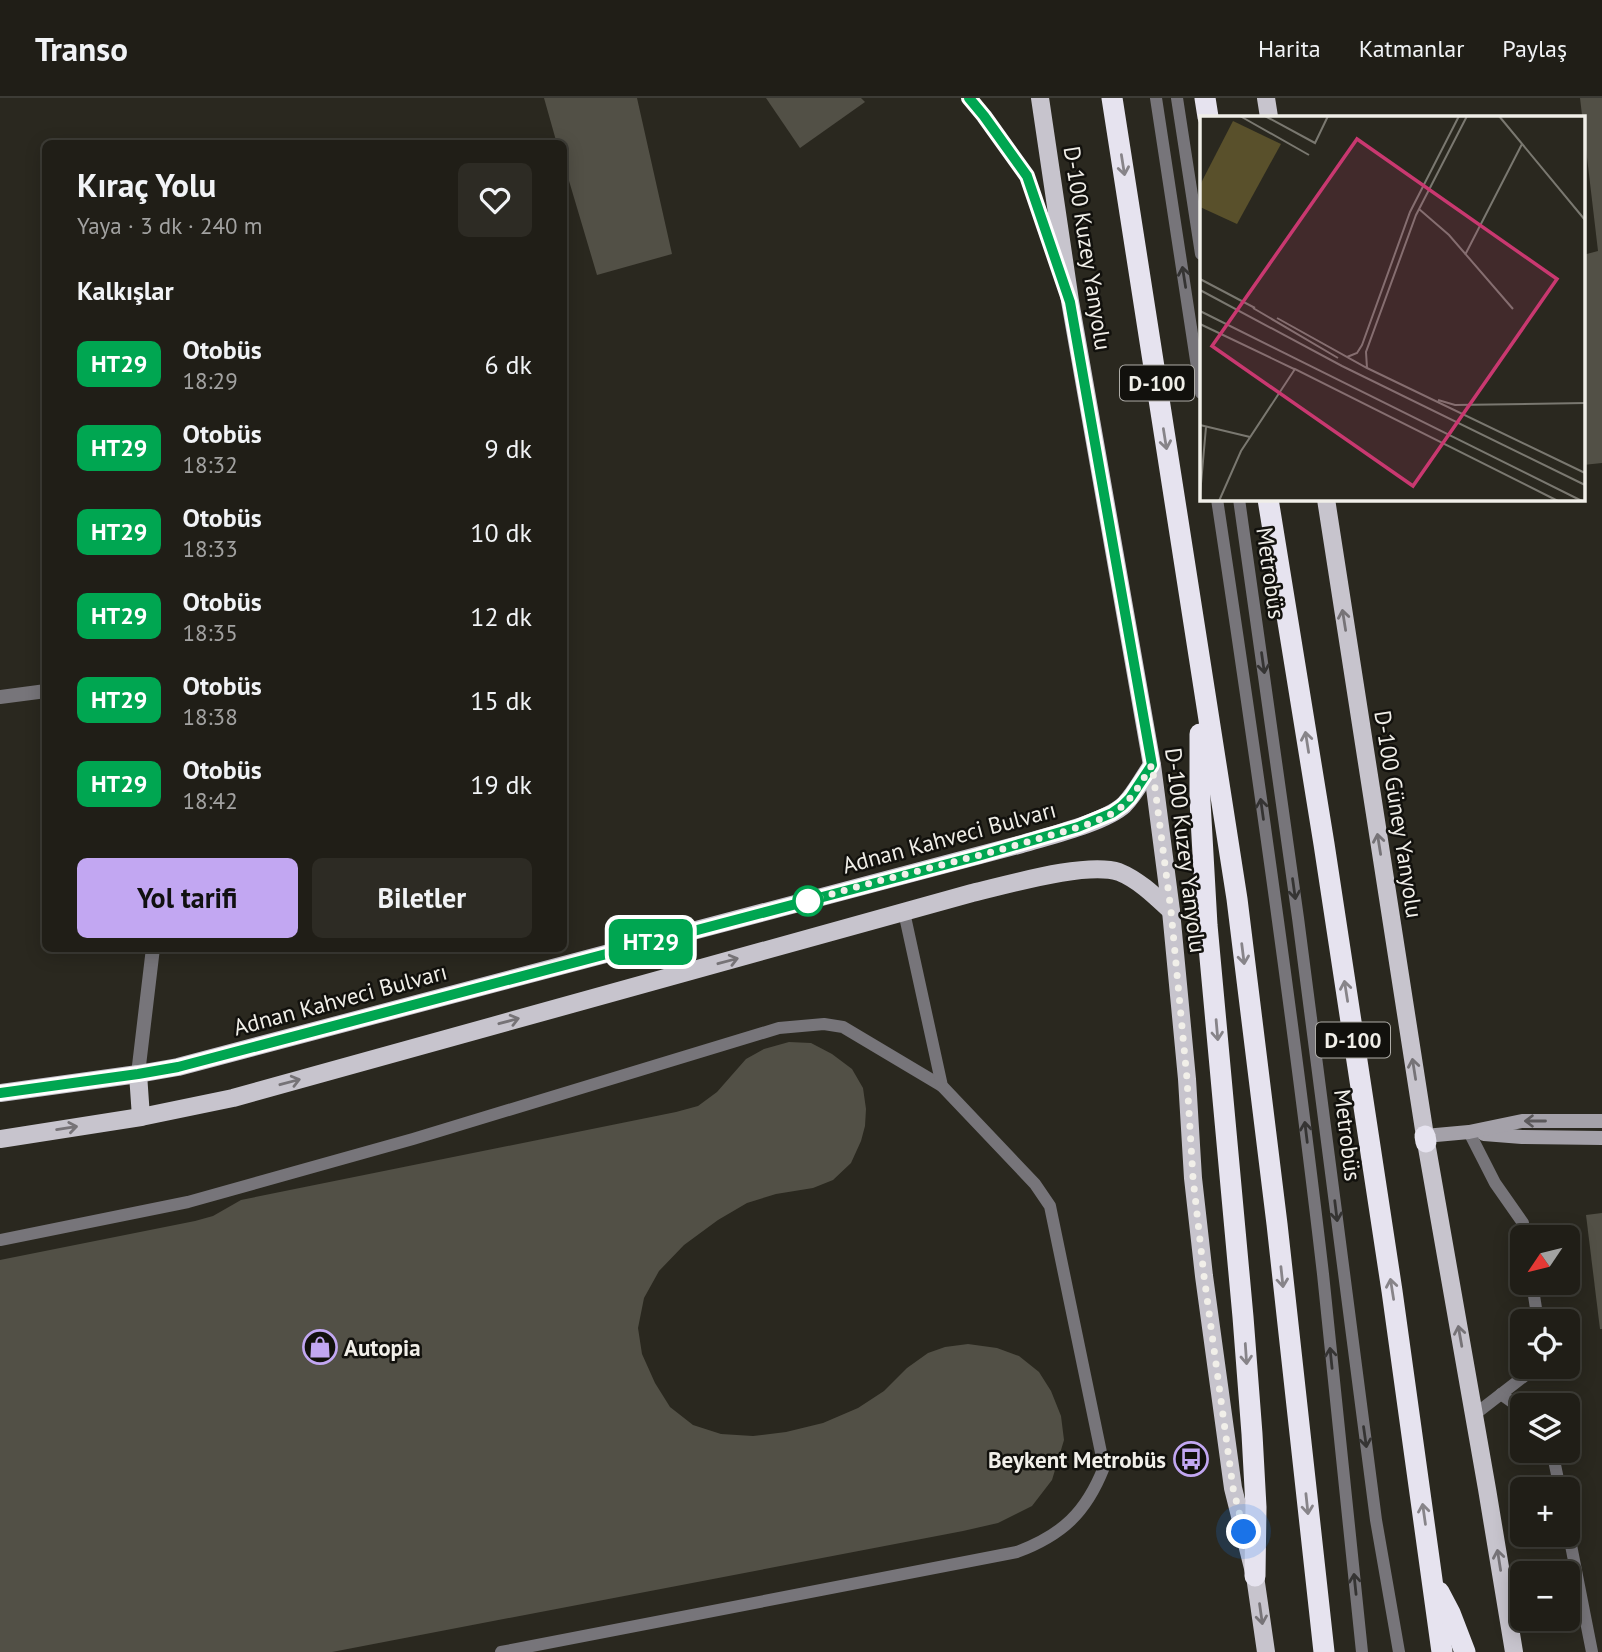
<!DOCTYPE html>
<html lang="tr">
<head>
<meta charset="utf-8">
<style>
	body { margin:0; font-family:"PT Sans",sans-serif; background:#2d2b24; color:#f1f3f6; height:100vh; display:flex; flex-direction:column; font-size:26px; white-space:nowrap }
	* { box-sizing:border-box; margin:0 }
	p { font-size:23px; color:#a2a2a1 }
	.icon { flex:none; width:38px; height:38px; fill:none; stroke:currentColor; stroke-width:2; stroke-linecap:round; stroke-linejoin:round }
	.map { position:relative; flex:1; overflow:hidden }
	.details { position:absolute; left:42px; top:42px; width:525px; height:812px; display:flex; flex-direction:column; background:#201e17; border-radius:10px; box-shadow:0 4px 18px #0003,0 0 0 2px #3d3c36 }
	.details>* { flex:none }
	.badge { padding:0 14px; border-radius:10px; font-size:24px; line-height:46px }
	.needle { width:46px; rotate:235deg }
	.buttons { position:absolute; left:1510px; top:1127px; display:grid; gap:14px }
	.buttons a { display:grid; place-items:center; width:70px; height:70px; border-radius:10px; background:#201e17; box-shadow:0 4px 18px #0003,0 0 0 2px #3d3c36; font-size:35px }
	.you { position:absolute; width:35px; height:35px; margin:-18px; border:5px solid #fff; border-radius:50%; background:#1a73e8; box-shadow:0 0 0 10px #1a73e833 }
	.map>.badge { position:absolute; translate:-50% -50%; box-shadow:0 0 0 4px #fff }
	h2 { padding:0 35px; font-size:26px; line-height:63px }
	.round { display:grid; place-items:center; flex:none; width:74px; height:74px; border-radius:10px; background:#2d2b24 }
	.headline { display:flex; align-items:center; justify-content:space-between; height:119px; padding:0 35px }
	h1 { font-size:33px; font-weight:700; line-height:52px }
	.cta { display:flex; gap:14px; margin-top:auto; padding:14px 35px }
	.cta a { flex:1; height:80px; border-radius:10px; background:#c2a7f2; color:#111; font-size:28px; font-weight:700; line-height:80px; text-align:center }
	.cta a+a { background:#2d2b24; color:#f1f3f6 }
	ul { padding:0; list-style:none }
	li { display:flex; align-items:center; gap:21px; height:84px; padding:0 35px }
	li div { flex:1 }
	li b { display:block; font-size:26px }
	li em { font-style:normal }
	li .badge { min-width:77px; font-weight:700; text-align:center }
	header { display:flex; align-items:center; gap:42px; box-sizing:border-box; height:98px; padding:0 35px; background:#201e17; border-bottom:2px solid #3d3c36 }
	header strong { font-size:33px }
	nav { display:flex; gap:38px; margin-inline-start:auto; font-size:24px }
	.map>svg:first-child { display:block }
</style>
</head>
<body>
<header>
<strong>Transo</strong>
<nav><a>Harita</a><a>Katmanlar</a><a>Paylaş</a></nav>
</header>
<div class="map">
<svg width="1602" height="1554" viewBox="0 0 1602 1554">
	<rect width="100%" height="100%" fill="#2a281f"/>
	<g fill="#525046">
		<polygon points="544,0 637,0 672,156 597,177 564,66 564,46 557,46"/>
		<polygon points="766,0 861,0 865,4 800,50"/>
		<polygon points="1580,0 1602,0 1602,365 1583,367 1583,157 1598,153"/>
		<polygon points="789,944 811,945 832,956 852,971 863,990 866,1011 865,1028 861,1043 851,1065 833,1082 813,1090 776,1096 747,1105 718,1122 684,1147 659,1173 644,1200 638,1230 642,1256 655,1285 670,1309 693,1327 721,1336 753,1338 786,1334 823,1325 858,1310 884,1293 907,1270 928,1255 945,1249 968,1246 997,1250 1019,1258 1039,1274 1051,1293 1061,1318 1064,1342 1052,1382 1032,1408 998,1425 963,1433 332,1554 0,1554 0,1162 195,1123 213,1118 241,1102 676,1014 698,1008 717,994 746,961 764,951"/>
		<polygon points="1602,1115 1602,1231 1600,1231 1586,1117"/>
	</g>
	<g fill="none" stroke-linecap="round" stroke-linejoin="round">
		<g stroke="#77757a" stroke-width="12">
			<polyline points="1156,0 1201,295"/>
			<polyline points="1177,0 1201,156"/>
			<path d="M 1217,401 C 1256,659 1293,917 1323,1176 C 1337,1302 1348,1428 1362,1554"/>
			<polyline points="1239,401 1298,820 1376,1422 1399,1554"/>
			<polyline points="1469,1034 1495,1085 1523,1125 1525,1139"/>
			<polyline points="0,1142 188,1104 413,1041 779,930 824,926 843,929 942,988"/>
			<polyline points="1532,1185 1538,1223"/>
			<polyline points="1501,1296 1522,1311"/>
			<polyline points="1474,1317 1536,1269"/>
			<polyline points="1550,1353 1554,1362 1560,1391"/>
			<polyline points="1568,1432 1592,1554"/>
			<path d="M 501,1554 L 1017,1454 C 1062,1437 1086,1415 1104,1369 L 1050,1108 L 1035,1086 L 942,988 L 904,814"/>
		</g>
		<g stroke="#77757a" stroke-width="14">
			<polyline points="0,599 46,593"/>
			<polyline points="138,976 153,850"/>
		</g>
		<g stroke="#a4a1a9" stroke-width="14">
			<polyline points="969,0 984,18 1027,78 1060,173"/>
			<polyline points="1484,1036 1522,1039 1602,1040"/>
			<polyline points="1425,1038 1469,1034 1522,1023 1602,1023"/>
		</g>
		<g stroke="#c7c4cd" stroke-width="18">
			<polyline points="1040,0 1070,203 1152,667 1171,813 1187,981 1193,1080 1204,1178 1233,1390 1255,1478 1266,1554"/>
			<polyline points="1266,0 1269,19"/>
			<polyline points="1326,401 1425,1038"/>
			<polyline points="138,976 141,1019"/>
			<path d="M 0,995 L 138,976 L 178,969 L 1022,746 C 1048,738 1104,725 1124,707 C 1135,696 1143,680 1152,667"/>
			<path d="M 0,1041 L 141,1019 L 233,1000 L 972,795 C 1007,787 1087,763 1119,774 C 1139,782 1156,799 1171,813"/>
			<polyline points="1426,1044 1487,1391 1514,1554"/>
		</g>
		<g stroke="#e6e3ef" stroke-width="21">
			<polyline points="1112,0 1237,801 1277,1126 1324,1554"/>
			<polyline points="1205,0 1208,19"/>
			<polyline points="1268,401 1324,746 1392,1193 1442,1554"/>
			<polyline points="1200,636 1200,703 1207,827 1243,1219 1252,1336 1256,1409 1255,1478"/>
			<polyline points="1425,1038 1426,1044"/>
			<polyline points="1439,1494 1450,1515 1465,1554"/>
		</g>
	</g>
	<defs><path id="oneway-shaft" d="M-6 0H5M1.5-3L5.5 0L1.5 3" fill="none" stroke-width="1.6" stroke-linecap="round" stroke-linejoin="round" transform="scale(1.75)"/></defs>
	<g stroke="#878489">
		<use href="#oneway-shaft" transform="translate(1123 67) rotate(81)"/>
		<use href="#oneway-shaft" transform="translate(1165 341) rotate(81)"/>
		<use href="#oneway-shaft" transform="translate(1307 644) rotate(-99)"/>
		<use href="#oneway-shaft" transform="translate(1243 856) rotate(83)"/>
		<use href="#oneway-shaft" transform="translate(1346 893) rotate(-99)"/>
		<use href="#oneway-shaft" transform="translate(1217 932) rotate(85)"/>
		<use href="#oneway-shaft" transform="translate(1282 1179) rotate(84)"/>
		<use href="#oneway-shaft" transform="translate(1392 1191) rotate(-99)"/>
		<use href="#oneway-shaft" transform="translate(1246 1256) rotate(86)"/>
		<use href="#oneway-shaft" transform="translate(1307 1406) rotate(84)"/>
		<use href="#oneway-shaft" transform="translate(1424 1416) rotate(-98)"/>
	</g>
	<g stroke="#353433">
		<use href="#oneway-shaft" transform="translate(1184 179) rotate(-99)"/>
		<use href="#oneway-shaft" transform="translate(1263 565) rotate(82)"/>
		<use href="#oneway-shaft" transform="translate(1262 711) rotate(-98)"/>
		<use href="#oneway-shaft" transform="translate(1294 791) rotate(82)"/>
		<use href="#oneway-shaft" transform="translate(1306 1034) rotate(-97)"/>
		<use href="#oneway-shaft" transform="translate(1336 1113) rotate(83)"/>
		<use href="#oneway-shaft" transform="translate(1331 1260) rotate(-96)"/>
		<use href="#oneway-shaft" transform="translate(1365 1339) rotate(82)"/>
		<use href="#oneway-shaft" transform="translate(1355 1486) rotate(-96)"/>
	</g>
	<g stroke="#767377">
		<use href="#oneway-shaft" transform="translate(1344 522) rotate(-99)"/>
		<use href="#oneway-shaft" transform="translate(1379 746) rotate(-99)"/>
		<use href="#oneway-shaft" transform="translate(728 863) rotate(-15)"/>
		<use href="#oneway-shaft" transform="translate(509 923) rotate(-15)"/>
		<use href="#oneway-shaft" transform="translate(1414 971) rotate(-99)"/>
		<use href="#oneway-shaft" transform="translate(290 984) rotate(-15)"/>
		<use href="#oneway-shaft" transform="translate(67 1030) rotate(-9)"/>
		<use href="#oneway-shaft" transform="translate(1460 1238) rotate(-100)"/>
		<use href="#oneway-shaft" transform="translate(1499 1462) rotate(-99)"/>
		<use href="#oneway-shaft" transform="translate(1261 1516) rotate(82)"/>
	</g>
	<use stroke="#5b595b" href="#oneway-shaft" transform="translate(1535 1023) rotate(-180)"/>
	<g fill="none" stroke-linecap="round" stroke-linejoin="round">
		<g stroke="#fff" stroke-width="16">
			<polyline id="line" points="0,995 138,976 178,969 978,758 1078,729 1112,715 1122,708 1130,700 1152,667 1070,204 1027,78 984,18 969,0"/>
		</g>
		<use href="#line" stroke="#00a651" stroke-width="10"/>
		<path stroke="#f1efe9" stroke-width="7" stroke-dasharray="0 12.6" d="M 808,803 C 883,780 964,763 1041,740 C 1064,733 1101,725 1120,710 C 1134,699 1143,681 1152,667 L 1171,813 L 1187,981 L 1193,1080 L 1204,1178 L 1233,1390 L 1244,1434"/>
	</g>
	<defs>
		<g id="shop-ring" transform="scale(1.75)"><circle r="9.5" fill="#12110d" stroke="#c2a7f2" stroke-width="1.5"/><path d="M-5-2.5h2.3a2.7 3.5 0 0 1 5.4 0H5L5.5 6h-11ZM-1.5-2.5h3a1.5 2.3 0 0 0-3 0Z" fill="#c2a7f2"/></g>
		<g id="bus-ring" transform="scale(1.75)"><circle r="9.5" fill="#12110d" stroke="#c2a7f2" stroke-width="1.5"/><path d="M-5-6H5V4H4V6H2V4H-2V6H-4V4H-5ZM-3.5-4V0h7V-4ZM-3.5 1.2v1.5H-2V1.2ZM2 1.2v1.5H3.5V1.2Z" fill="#c2a7f2"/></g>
	</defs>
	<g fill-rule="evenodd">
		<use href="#shop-ring" x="320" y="1249"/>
		<use href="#bus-ring" x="1191" y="1361"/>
	</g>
	<circle fill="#fff" stroke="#00a651" stroke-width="3.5" cx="808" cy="803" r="14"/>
	<g text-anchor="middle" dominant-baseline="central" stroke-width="5" stroke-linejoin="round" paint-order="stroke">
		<g fill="#12110d" stroke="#aeaca7" stroke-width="2">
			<rect x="1120" y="267.5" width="74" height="35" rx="5"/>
			<rect x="1316" y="924.5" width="74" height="35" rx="5"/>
		</g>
		<g font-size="21" font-weight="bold" fill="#f1efe9">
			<text x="1157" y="285">D-100</text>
			<text x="1353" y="942">D-100</text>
		</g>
		<g font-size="23" fill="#f1efe9" stroke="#12110d">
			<text transform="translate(1088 150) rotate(81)">D-100 Kuzey Yanyolu</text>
			<text transform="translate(1271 475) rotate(82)">Metrobüs</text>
			<text transform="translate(1399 716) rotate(81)">D-100 Güney Yanyolu</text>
			<text transform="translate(949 739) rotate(-15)">Adnan Kahveci Bulvarı</text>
			<text transform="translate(1186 752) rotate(83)">D-100 Kuzey Yanyolu</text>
			<text transform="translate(340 901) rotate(-15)">Adnan Kahveci Bulvarı</text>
			<text transform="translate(1348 1037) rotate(83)">Metrobüs</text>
		</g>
		<g font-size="23" font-weight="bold" fill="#f1efe9" stroke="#12110d" text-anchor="start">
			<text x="344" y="1249">Autopia</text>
			<text x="1166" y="1361" text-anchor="end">Beykent Metrobüs</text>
		</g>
	</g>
	<g transform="translate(1200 18)">
		<rect width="385" height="385" fill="#2a281f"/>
		<path d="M 33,5 L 81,28 L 37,108 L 0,91 L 0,69 Z" fill="#59502b"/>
		<path fill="none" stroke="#7a7870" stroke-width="2" d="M 40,0 L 109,39M 65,0 L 115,27 L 128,0M 299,0 L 385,104M 219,93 L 249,119 L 313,193M 265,139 L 322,28M 0,163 L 55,192M 0,174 L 142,250 L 385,369M 53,192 L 138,242M 0,195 L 382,385M 77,202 L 167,252 L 385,357M 0,208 L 94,253M 147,241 L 157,237 L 162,229 L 210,96 L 259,0M 167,252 L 166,236 L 216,99 L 267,0M 238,284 L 255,289 L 385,287M 0,309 L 50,321M 0,379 L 6,311M 19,385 L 41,335 L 95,253 L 358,385"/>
		<path fill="#c93870" fill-opacity="0.15" stroke="#c93870" stroke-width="3.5" d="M 157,23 L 357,163 L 213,370 L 12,230 Z"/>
		<rect width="385" height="385" fill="none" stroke="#f1efe9" stroke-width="3.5"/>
	</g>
</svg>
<div class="buttons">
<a><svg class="needle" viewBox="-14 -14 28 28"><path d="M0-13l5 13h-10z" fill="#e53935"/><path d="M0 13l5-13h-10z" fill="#a2a2a1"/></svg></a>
<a><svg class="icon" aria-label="locate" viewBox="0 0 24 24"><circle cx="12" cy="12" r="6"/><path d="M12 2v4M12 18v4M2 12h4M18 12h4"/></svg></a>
<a><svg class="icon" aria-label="layers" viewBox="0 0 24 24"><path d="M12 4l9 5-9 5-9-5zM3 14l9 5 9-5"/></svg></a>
<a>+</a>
<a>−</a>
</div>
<div class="you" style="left:1244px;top:1434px"></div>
<b class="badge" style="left:651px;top:844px;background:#00a651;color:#fff">HT29</b>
<section class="details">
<div class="headline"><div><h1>Kıraç Yolu</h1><p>Yaya · 3 dk · 240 m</p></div><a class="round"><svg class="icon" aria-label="heart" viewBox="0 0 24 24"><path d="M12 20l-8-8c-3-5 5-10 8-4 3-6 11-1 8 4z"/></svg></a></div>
<h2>Kalkışlar</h2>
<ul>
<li><span class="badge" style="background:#00a651;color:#fff">HT29</span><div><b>Otobüs</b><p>18:29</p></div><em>6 dk</em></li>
<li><span class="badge" style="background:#00a651;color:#fff">HT29</span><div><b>Otobüs</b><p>18:32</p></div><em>9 dk</em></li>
<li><span class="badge" style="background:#00a651;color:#fff">HT29</span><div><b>Otobüs</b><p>18:33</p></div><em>10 dk</em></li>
<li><span class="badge" style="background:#00a651;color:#fff">HT29</span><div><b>Otobüs</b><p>18:35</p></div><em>12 dk</em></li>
<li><span class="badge" style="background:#00a651;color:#fff">HT29</span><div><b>Otobüs</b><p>18:38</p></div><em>15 dk</em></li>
<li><span class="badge" style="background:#00a651;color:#fff">HT29</span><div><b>Otobüs</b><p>18:42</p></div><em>19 dk</em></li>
</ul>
<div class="cta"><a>Yol tarifi</a><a>Biletler</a></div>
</section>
</div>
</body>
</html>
